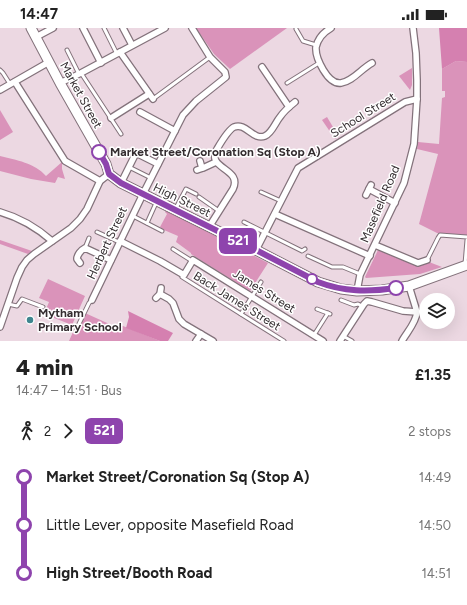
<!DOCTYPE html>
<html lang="en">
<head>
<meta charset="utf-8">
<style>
	body { margin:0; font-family:Figtree,sans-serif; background:#f6f6f6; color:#222; height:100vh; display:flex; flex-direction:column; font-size:15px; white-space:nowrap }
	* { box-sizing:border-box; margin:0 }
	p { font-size:13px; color:#767676 }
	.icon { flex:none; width:22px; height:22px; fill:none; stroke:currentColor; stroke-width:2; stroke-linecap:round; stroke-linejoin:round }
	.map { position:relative; height:313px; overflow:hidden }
	.panel { display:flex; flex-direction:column; background:#fff; flex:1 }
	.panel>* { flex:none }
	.badge { padding:0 8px; border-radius:6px; font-size:14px; line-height:26px }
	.tools { position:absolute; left:419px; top:265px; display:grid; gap:8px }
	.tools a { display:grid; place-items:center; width:36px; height:36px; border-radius:50%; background:#fff; box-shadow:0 4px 16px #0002; font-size:20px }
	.map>.badge { position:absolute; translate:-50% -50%; box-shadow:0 0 0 2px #fff }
	.legs { display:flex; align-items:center; gap:6px; height:44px; padding:0 16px; font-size:13px }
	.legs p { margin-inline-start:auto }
	.head { display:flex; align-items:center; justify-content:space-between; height:68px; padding:0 16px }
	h1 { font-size:22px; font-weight:800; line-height:30px }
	ul { padding:0 16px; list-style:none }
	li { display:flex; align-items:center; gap:14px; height:48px; font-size:15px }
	li i { display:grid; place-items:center; width:6px; height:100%; margin:0 5px; background:currentColor }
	li i::after { content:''; width:10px; height:10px; margin:-5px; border:3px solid; border-radius:50%; background:#fff }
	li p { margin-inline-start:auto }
	li:first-child i { background:linear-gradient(#0000 50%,currentColor 0) }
	li:last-child i { background:linear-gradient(currentColor 50%,#0000 0) }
	.status { display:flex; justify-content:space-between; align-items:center; height:28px; padding:0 20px; background:#fff; direction:ltr }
	.status svg { height:11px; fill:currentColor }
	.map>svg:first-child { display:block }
</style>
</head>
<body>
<div class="status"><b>14:47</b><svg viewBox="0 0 49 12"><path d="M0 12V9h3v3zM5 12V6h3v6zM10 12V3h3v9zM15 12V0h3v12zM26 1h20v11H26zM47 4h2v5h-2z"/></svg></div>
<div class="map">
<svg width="467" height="313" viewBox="0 0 467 313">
	<rect width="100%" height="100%" fill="#ecd8e2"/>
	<g fill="#da93ba">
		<polygon points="196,0 287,0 230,41 214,26"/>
		<polygon points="456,33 467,34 467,208 440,205 437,205 419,196 438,126 417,121 418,114 439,116 442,70 445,69 445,63 442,63 442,41"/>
		<polygon points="412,40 412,57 410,62 399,48"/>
		<polygon points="0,82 13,104 0,112"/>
		<polygon points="327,89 339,109 335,111 322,92"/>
		<path d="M 0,128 C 16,132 35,135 46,148 L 62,134 L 62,141 L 65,151 L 58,149 L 55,155 L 31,151 L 0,143 Z"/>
		<polygon points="166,182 268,235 250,263 191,226 191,225 176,214 178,208 164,202 160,199 167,186 165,184"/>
		<polygon points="0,212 32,223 28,226 0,216"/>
		<polygon points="378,222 416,238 419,238 429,234 442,239 420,246 366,250 365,249"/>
		<polygon points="48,251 85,268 72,297 44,286 49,274 39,270"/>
		<polygon points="85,285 116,299 118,296 160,313 69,313 73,304 76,304"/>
	</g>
	<g fill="#d580b0">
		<polygon points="439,0 467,0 467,34 456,33 442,41"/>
		<polygon points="128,283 173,305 168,313 160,313 126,300 129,289"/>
	</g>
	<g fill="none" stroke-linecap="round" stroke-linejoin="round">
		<g stroke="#83727b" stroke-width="5">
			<g id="service">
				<polyline points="104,0 117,26"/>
				<polyline points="296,1 303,13 316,17"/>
				<polyline points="67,22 79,46"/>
				<polyline points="0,42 3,45 10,56"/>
				<polyline points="81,45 121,106"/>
				<polyline points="287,55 319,35"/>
				<polyline points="153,71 210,29"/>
				<polyline points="129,139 151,150"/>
				<polyline points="261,164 281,173"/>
				<polyline points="199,169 219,183"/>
				<polyline points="176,180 186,161 196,166"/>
				<polyline points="133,188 162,203"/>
				<polyline points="244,194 302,223 305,221"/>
				<polyline points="147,195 156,175"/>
				<polyline points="97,204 119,214"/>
				<polyline points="85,220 89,210"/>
				<polyline points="173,221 192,233"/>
				<polyline points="308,228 332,239 343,239 360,246"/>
				<polyline points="427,232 438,210 440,207 467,209"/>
				<polyline points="465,236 467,212"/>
				<polyline points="184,247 182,249 284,313"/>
				<polyline points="341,272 354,277 358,276 362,278"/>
				<polyline points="8,276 17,278 22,271 43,279"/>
				<polyline points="317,281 330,286"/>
				<polyline points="241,286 261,254"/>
				<polyline points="76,302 89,275 92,272"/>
				<polyline points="314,307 328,285"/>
				<polyline points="343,308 352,313"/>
			</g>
		</g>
		<g stroke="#83727b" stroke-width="8">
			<g id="minor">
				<polyline points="83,0 101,35"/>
				<polyline points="123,0 132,17"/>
				<path d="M 331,0 C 324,4 318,10 316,19 C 315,30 328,57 341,55 C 353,53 361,41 372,35"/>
				<polyline points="36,9 53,0"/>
				<polyline points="120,24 153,71"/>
				<polyline points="262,39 289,79"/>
				<polyline points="15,54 65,133 100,153"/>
				<polyline points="60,55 81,45 165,0"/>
				<polyline points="0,62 49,34"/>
				<polyline points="140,84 175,103"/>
				<polyline points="111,90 149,66"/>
				<polyline points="200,133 202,140"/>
				<polyline points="197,142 203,140 216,134"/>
				<polyline points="121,155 136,125 158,136"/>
				<polyline points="369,161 395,175"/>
				<polyline points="366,167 371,157"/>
				<path d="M 0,184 C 21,190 36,199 52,213"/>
				<polyline points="275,186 370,228"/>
				<path d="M 209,199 L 233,161 C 243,140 205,141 217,121 C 220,116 228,102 234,99 C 246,94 253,113 265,108 C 272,105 275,95 280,89 C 284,83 290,78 295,74"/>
				<polyline points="120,213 160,233 184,247 193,232 323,313"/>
				<polyline points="375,217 418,235 427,232"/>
				<polyline points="256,222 298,140 405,74 417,71"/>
				<path d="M 80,235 L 77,231 C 77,227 81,222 85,220 L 111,232"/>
				<polyline points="357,263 360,247 404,155 414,116 417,71 417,52 416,25 413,0"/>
				<polyline points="160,266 169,271 173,275 179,291 184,296 213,313"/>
				<polyline points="156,270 160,266 161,260"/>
				<polyline points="92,272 143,166 183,87 196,73 226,49 225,44 210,29 192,0"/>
				<polyline points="0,299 17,250 22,239 27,232 34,226 71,200 80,191 87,181 100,153 109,146"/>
				<polyline points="196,313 201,306"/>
				<polyline points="340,313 364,276 367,273 372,274 403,283 417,284"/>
				<path d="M 402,313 C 407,304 416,295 417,284 L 409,258"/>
			</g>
		</g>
		<g stroke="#83727b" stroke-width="11">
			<polyline id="primary" points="31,0 60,55 106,136 109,146 121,155 256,222 318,254 341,261 357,263 382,262 409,258 467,237"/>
		</g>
		<use href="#service" stroke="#fff" stroke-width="3"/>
		<use href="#minor" stroke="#fff" stroke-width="5.5"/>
		<use href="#primary" stroke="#fff" stroke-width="9"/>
	</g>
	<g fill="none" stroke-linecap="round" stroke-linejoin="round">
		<g stroke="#fff" stroke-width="9">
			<path id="line-1" d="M 99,124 L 106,136 L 109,146 L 121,155 L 256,222 L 318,254 C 344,264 368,264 396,260"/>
		</g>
		<use href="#line-1" stroke="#8e44ad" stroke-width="6"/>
	</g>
	<g fill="#fff" stroke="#8e44ad" stroke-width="2">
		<circle cx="99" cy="124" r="7"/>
		<circle cx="312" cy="251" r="5"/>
		<circle cx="396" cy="260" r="7"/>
	</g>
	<circle fill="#3f868f" stroke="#fff" stroke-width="1.5" cx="30" cy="292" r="4"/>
	<g text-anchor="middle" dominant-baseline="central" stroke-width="3" stroke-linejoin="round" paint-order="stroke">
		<g font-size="12" fill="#342d30" stroke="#fff">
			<text transform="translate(81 67) rotate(61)">Market Street</text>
			<text transform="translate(363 87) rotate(-32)">School Street</text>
			<text transform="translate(182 172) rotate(26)">High Street</text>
			<text transform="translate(380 176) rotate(-67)">Masefield Road</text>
			<text transform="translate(107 215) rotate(-65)">Herbert Street</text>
			<text transform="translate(264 263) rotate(32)">James Street</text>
			<text transform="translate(237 273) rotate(32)">Back James Street</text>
		</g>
		<g font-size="12" font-weight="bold" fill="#342d30" stroke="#fff" text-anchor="start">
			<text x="110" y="124">Market Street/Coronation Sq (Stop A)</text>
		</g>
		<g font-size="12" font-weight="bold" fill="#342d30" stroke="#fff" text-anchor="start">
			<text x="38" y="285">Mytham<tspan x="38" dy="14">Primary School</tspan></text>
		</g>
	</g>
</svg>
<div class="tools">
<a><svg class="icon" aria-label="layers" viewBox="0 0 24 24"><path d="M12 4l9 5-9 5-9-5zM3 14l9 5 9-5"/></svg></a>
</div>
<b class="badge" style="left:238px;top:213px;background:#8e44ad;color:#fff">521</b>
</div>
<section class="panel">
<div class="head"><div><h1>4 min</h1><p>14:47 – 14:51 · Bus</p></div><b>£1.35</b></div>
<div class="legs"><svg class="icon" aria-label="walk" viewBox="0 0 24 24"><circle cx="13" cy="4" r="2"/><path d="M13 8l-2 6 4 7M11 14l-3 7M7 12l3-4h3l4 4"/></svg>2<svg class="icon" aria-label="forward" viewBox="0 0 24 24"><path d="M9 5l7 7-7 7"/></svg><b class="badge" style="background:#8e44ad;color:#fff">521</b><p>2 stops</p></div>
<ul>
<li><i style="color:#8e44ad"></i><b>Market Street/Coronation Sq (Stop A)</b><p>14:49</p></li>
<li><i style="color:#8e44ad"></i><span>Little Lever, opposite Masefield Road</span><p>14:50</p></li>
<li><i style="color:#8e44ad"></i><b>High Street/Booth Road</b><p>14:51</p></li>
</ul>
</section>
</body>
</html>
